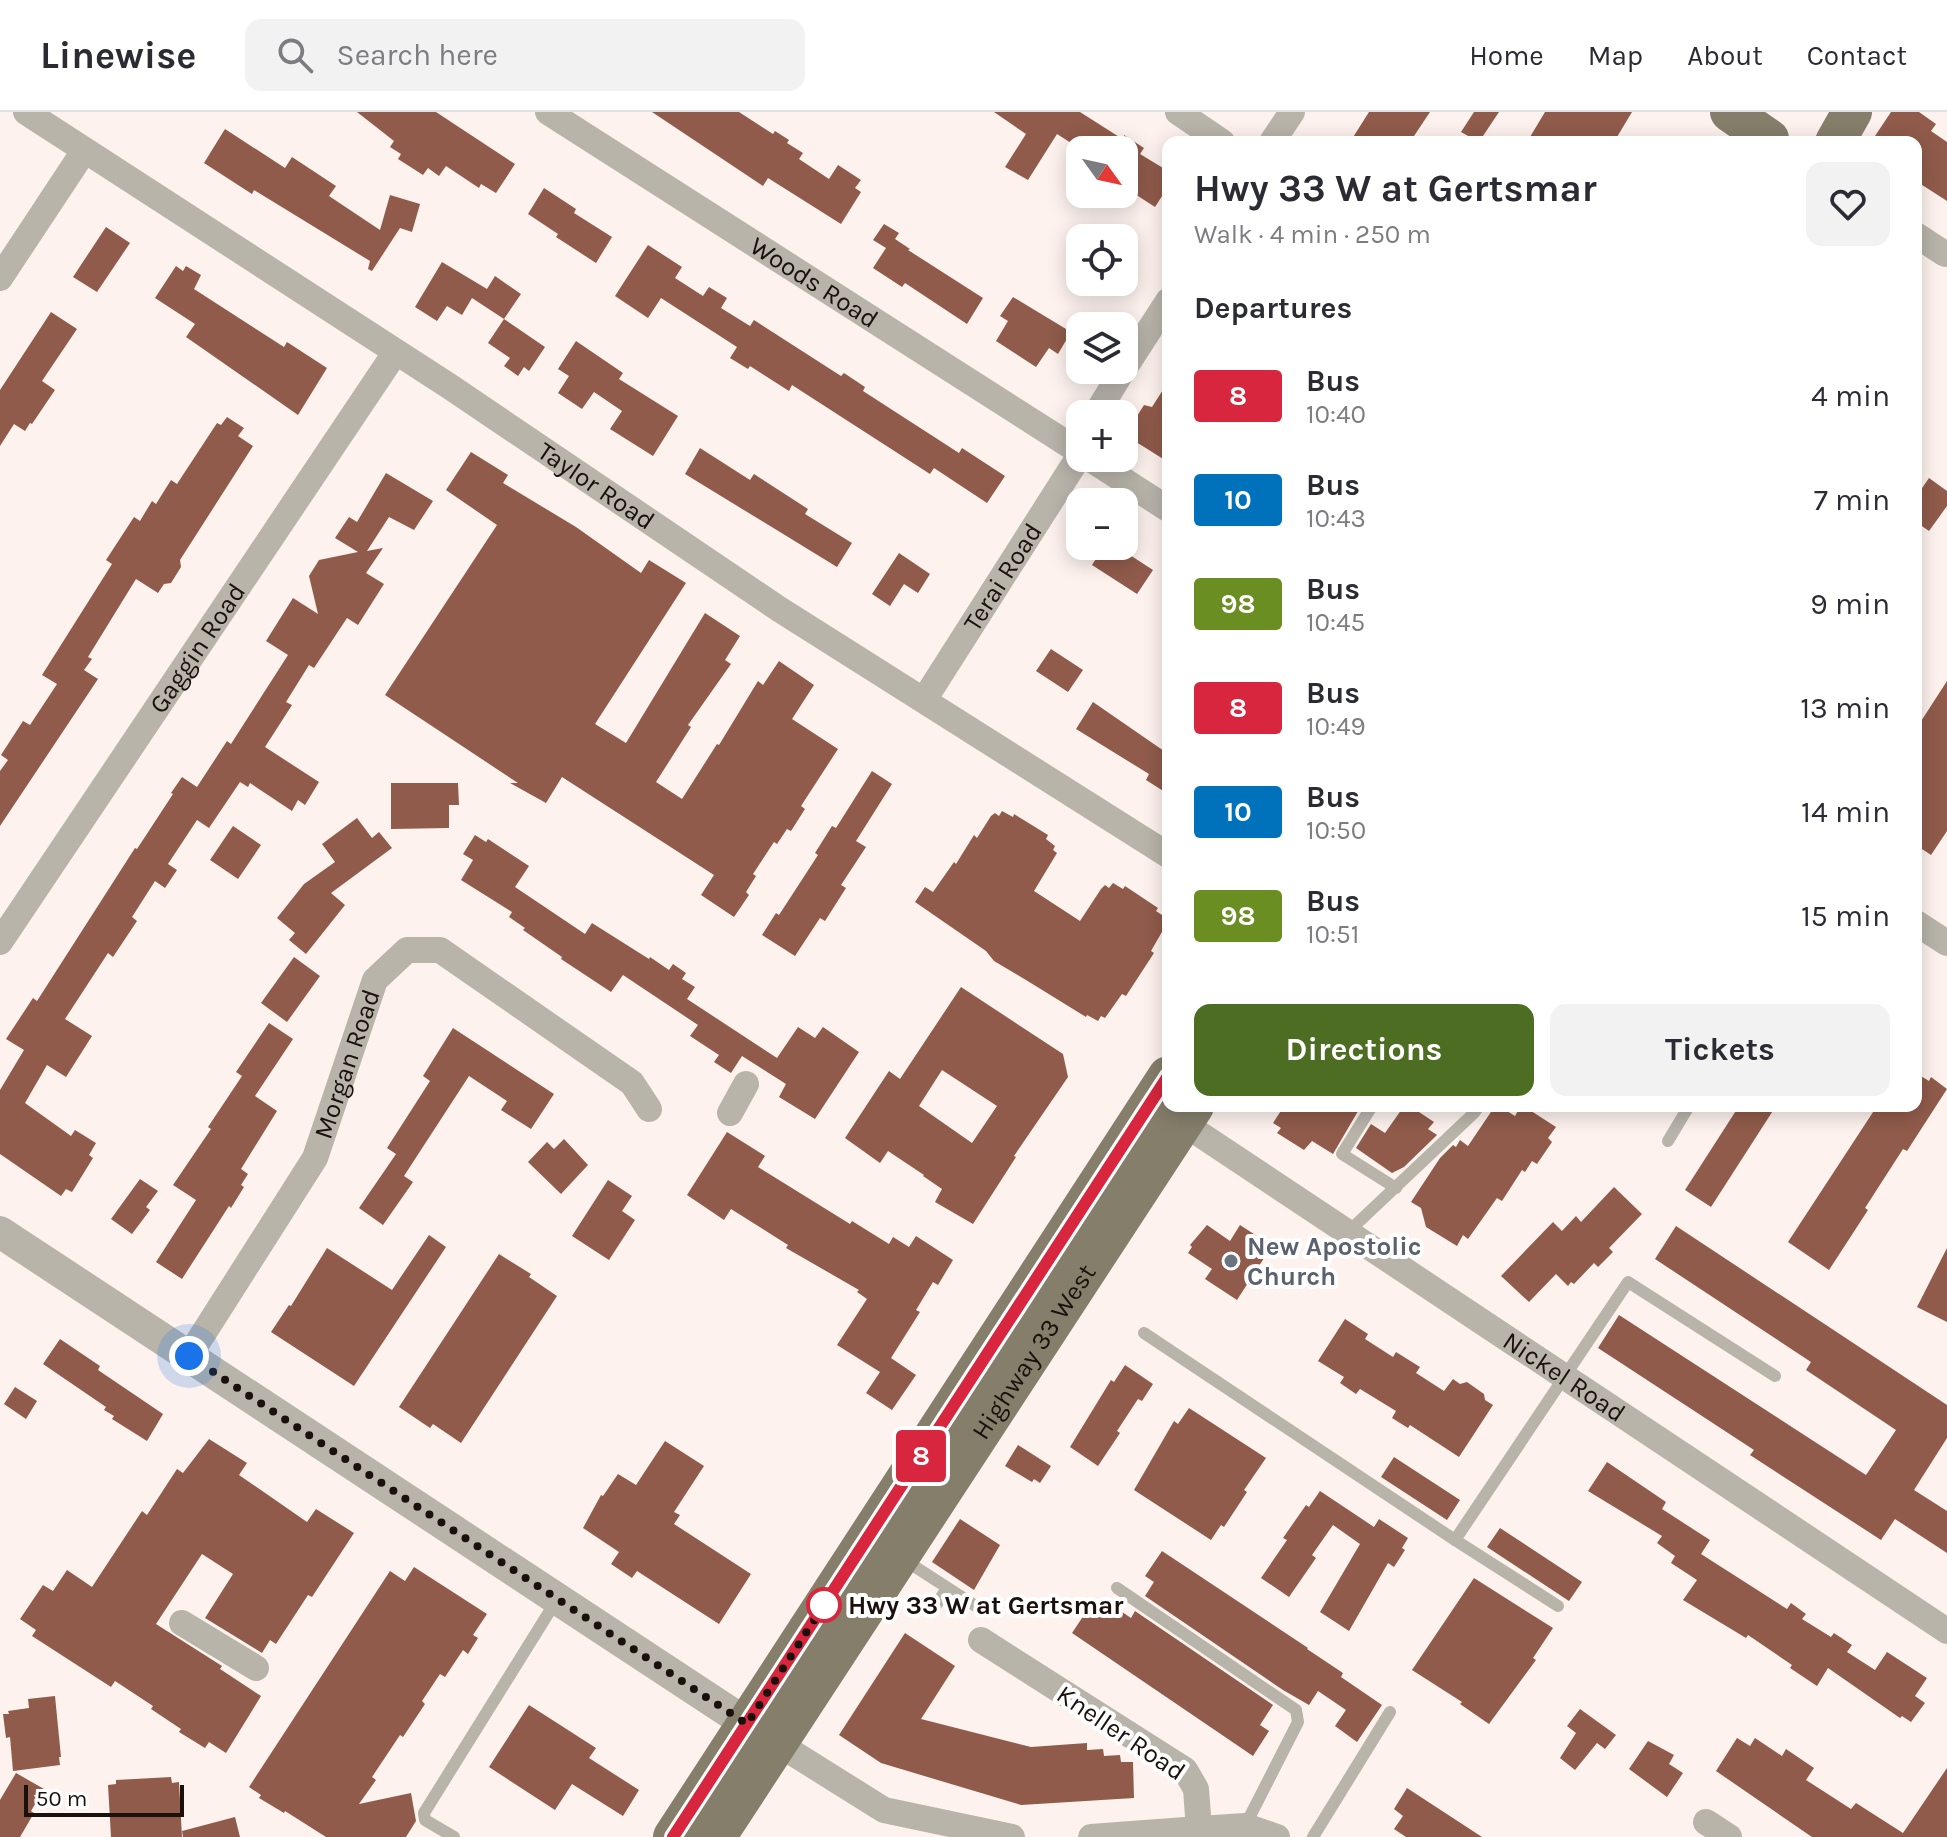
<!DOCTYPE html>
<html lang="en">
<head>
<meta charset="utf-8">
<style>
	body { margin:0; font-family:Karla,sans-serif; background:#f2f2f3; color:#2b2b33; height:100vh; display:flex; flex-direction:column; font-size:30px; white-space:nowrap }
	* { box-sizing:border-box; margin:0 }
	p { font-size:26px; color:#7c7c81 }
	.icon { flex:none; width:44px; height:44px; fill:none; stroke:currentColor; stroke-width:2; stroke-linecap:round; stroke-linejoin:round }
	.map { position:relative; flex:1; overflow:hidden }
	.sheet { position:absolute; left:1162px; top:24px; width:760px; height:976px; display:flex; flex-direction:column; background:#fff; border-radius:16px; box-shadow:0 4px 20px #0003 }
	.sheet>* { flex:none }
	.badge { padding:0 16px; border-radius:6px; font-size:28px; line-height:52px }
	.needle { width:52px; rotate:123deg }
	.controls { position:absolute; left:1066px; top:24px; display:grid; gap:16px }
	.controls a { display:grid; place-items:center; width:72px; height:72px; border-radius:16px; background:#fff; box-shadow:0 4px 20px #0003; font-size:40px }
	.scale { position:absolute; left:24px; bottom:20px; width:160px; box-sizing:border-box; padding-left:8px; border:4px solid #1a110d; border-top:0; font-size:22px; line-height:28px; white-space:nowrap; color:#1a110d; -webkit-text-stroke:6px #fff; paint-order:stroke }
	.you { position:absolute; width:40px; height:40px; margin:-20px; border:6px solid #fff; border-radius:50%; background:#1a73e8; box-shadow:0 0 0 12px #1a73e833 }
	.map>.badge { position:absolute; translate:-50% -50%; box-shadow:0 0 0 4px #fff }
	h2 { padding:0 32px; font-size:30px; line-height:72px }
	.round { display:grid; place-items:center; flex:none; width:84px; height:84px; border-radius:16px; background:#f2f2f3 }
	.summary { display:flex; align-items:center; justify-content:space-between; height:136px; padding:0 32px }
	h1 { font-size:38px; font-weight:700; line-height:60px }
	.action { display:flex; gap:16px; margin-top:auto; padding:16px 32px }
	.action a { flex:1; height:92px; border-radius:16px; background:#4d6d23; color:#fff; font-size:32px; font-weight:700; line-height:92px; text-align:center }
	.action a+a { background:#f2f2f3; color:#2b2b33 }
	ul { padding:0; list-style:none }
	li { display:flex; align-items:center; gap:24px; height:104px; padding:0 32px }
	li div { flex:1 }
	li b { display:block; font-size:30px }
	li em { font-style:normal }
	li .badge { min-width:88px; font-weight:700; text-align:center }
	header { display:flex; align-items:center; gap:48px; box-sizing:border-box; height:112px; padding:0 40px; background:#fff; border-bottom:2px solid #e1e1e2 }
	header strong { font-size:38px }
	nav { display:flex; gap:44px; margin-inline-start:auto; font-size:28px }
	.search { width:560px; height:72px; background:#f2f2f3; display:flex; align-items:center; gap:20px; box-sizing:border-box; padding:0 28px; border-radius:16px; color:#7c7c81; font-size:30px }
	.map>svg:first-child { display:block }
</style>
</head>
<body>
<header>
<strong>Linewise</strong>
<div class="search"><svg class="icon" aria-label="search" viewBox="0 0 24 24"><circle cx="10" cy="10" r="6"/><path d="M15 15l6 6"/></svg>Search here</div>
<nav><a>Home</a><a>Map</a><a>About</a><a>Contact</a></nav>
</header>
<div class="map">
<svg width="1947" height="1725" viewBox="0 0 1947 1725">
	<rect width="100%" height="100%" fill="#fdf2ed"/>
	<g fill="#905b4b" fill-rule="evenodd">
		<polygon points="357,0 436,0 515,52 496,81 481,72 479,76 446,54 439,64 428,56 423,63 398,47 401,42 390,35 394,29"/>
		<polygon points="652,0 739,0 773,22 775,19 789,28 787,31 803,41 799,47 829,67 838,53 861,68 855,76 861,80 841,112 768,66 763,74"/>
		<polygon points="994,0 1080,0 1124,28 1124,23 1144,36 1140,42 1168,59 1168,75 1155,95 1124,75 1124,38 1082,38 1057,22 1028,68 1005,55 1026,22"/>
		<polygon points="1369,0 1430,0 1410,30 1350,30"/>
		<polygon points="1474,0 1499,0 1479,30 1461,20"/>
		<polygon points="1545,0 1632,0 1614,30 1527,30"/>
		<polygon points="1891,0 1919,0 1936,12 1931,19 1947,30 1947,89 1916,69 1916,30 1871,30"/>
		<polygon points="225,17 285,56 292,45 336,74 329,84 380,118 390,83 420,92 412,120 400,116 372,159 368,157 370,149 254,78 252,82 204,51"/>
		<polygon points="544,76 576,97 574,101 612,125 596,151 556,125 558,122 528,102"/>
		<polygon points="884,112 899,121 895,127 910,137 908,138 983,186 967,212 905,171 902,175 873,156 886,136 873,128"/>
		<polygon points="106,115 130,131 97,180 73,165"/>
		<polygon points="648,133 682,155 675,166 703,184 709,175 727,186 721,196 750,214 754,208 841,264 844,261 865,275 863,279 959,341 962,336 1005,364 987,391 934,356 930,362 792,273 789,279 750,254 748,257 730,246 737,235 661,186 648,206 615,184"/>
		<polygon points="442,150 487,177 495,164 521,182 504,207 472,186 462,203 447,194 437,209 415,195"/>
		<polygon points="176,154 183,159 186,154 201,163 194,177 284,235 287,230 327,256 298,303 186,225 195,212 155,186"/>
		<polygon points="1013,185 1071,220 1058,242 1049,236 1036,255 996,229 1008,209 1000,204"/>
		<polygon points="51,200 77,217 42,269 55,278 32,312 30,311 25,319 14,312 0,334 0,278"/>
		<polygon points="504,207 545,235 529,259 524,255 518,264 504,254 510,246 488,231"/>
		<polygon points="576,229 623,261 619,267 678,304 653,344 610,317 622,299 594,280 582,297 558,281 569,264 558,257"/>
		<polygon points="1168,270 1168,350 1125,323 1144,293 1152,295"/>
		<polygon points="227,305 244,316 238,324 253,334 180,448 181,455 171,471 164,472 158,481 136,467 88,545 92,547 84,558 98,567 0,714 0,659 8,648 1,643 23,609 30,613 57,572 42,563 112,452 106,448 134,405 140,409 152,389 156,392 171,368 177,372 217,311 221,313"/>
		<polygon points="700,336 750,368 754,362 808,397 805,402 852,431 837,455 685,362"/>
		<polygon points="471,340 508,363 503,371 576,415 641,461 649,448 686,471 595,612 626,631 705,501 740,524 725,548 731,552 688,613 691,615 656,670 682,687 717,632 719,633 758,569 763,573 779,549 814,573 792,607 838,637 801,694 805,697 791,719 787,717 777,732 774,730 753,762 756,764 746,780 749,783 734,805 701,783 714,763 562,665 546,691 510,671 518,671 385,583 497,413 446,378"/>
		<polygon points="386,361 433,389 414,418 389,405 367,439 383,436 366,461 384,472 358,513 347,506 314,556 309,553 286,590 292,593 265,635 319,670 305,693 298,688 292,699 250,671 248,675 240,670 209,716 197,708 168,752 177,758 165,776 155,769 132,805 137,809 113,845 108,841 65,907 92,924 66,965 47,953 25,991 71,1024 75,1018 96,1031 89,1043 93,1046 72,1080 66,1077 61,1084 0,1042 0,978 24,938 6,927 33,886 37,889 135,736 137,737 173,682 171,681 182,665 197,675 227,629 231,632 288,543 266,529 293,486 318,502 309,464 319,448 358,440 335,426 349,405 357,410"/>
		<polygon points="1929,366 1947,379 1947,394 1929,419 1916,410 1916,385"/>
		<polygon points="1104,434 1116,434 1153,458 1137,482 1092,453"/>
		<polygon points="899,441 930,462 918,481 904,472 890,494 872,482"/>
		<polygon points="1051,537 1083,558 1068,580 1036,559"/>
		<polygon points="1947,569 1947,719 1931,743 1916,733 1916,617"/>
		<polygon points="1093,590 1164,639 1168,633 1168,682 1146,668 1149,662 1076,617"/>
		<polygon points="872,659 892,672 856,729 866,735 841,773 846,776 825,809 820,806 795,844 762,823 776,801 779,803 818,743 815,741 832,714 836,716"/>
		<polygon points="391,671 458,671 459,693 449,693 449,716 391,717"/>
		<polygon points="1002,699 1013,705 1014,702 1048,723 1046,727 1055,734 1053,738 1057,741 1034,779 1080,809 1101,777 1105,773 1109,776 1113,771 1123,777 1125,774 1158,796 1156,799 1165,805 1162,810 1166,813 1151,839 1154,841 1126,884 1122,882 1105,906 1101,904 1098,909 1087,903 1086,905 1026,868 994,849 986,839 915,790 925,775 933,780 954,750 956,752 974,723 977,726 991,704 995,701 999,704"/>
		<polygon points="357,706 372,726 379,720 392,736 331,781 345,793 306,842 289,828 295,821 277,806 304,772 335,750 322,732"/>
		<polygon points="233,714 261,733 238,767 210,748"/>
		<polygon points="475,723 486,730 488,727 529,754 515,775 585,822 592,811 649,847 650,845 669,858 673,852 686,861 682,867 695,875 687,887 777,946 798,915 815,926 823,915 859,940 815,1007 779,985 786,972 742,944 731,961 714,950 719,943 690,924 698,913 623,863 611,880 561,847 562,845 523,818 525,816 509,805 512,800 461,768 473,748 463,742"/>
		<polygon points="294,845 320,864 287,910 261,891"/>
		<path d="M 961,875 L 1063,942 L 1068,965 L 1014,1044 L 1016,1045 L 973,1112 L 935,1090 L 942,1077 L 923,1064 L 924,1063 L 888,1039 L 880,1051 L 845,1026 L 889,959 L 900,967 ZM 942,958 L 997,994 L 972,1031 L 919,994 Z"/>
		<polygon points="269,911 293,927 255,984 277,999 241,1057 248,1062 241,1073 244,1075 231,1096 229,1094 182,1167 156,1150 196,1088 173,1073 211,1017 208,1015 242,964 236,960"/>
		<polygon points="453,916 554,982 531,1017 501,998 507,989 469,964 404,1064 413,1070 383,1113 359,1096 396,1042 387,1036 430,969 423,964"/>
		<polygon points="1916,961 1929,969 1931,965 1947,977 1907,1039 1903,1037 1865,1096 1868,1098 1829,1158 1788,1130 1877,994 1916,994"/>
		<polygon points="1284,994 1361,994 1333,1042 1312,1029 1304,1038 1277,1021 1281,1016 1273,1011"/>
		<polygon points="1404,994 1410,994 1434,1010 1428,1017 1437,1023 1404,1055 1392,1061 1356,1036 1371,1012 1385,1021"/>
		<polygon points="1495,994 1499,994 1515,1004 1519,997 1521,999 1525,995 1556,1015 1548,1026 1552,1030 1537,1052 1532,1049 1525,1060 1522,1058 1502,1089 1497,1086 1468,1127 1463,1123 1457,1134 1426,1115 1421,1096 1411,1090 1440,1046 1453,1033 1456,1035 1460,1028 1468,1034"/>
		<polygon points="1739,994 1776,994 1711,1095 1685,1078"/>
		<polygon points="727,1020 765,1044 758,1055 850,1112 852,1109 889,1132 893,1125 909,1135 916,1124 953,1148 938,1173 933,1170 916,1198 920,1200 891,1246 916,1263 892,1298 866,1281 880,1260 837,1233 867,1187 857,1180 859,1178 786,1136 788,1133 731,1097 724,1108 687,1083"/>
		<polygon points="564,1027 588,1053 561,1082 528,1050 547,1030 554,1037"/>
		<polygon points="140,1067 158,1079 146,1095 150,1098 132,1122 111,1107"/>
		<polygon points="608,1068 632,1084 622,1099 635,1108 609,1148 572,1124"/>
		<polygon points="1614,1075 1642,1102 1609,1136 1613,1140 1598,1155 1594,1151 1574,1172 1571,1170 1568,1174 1556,1162 1529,1190 1501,1164 1553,1110 1562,1119 1576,1104 1581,1110"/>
		<polygon points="1207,1113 1230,1129 1240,1113 1260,1126 1256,1132 1268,1140 1237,1188 1205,1167 1212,1157 1188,1141 1192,1135 1190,1133"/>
		<polygon points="1676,1114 1947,1293 1947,1326 1914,1378 1947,1399 1947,1441 1895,1407 1881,1428 1750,1343 1754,1338 1598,1236 1619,1203 1866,1363 1896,1318 1806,1258 1811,1250 1655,1147"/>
		<polygon points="429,1123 446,1135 354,1274 271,1220 289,1193 291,1194 327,1136 392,1178"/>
		<polygon points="1947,1136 1947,1210 1917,1195"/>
		<polygon points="499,1142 531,1162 529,1165 557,1184 461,1331 433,1312 430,1316 399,1295"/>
		<polygon points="1345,1207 1368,1222 1365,1227 1393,1245 1396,1240 1420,1255 1416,1261 1444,1279 1453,1267 1460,1272 1467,1270 1484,1282 1485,1288 1493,1293 1459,1345 1410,1313 1408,1316 1392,1306 1396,1299 1360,1277 1356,1282 1340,1271 1344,1265 1318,1249"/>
		<polygon points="60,1227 100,1254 98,1258 163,1302 147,1329 112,1307 114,1304 104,1298 106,1295 43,1252"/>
		<polygon points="1125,1253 1153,1272 1142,1289 1138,1287 1117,1319 1120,1321 1098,1354 1070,1335 1111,1268 1114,1270"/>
		<polygon points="15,1275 37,1289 26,1307 4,1292"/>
		<polygon points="1189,1296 1266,1346 1244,1378 1247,1380 1224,1415 1221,1413 1211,1428 1134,1378 1174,1309 1178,1312"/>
		<polygon points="209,1327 247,1351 239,1363 307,1410 316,1397 354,1421 312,1485 308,1483 276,1532 270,1528 262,1541 205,1506 233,1462 202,1442 156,1512 222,1554 220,1557 261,1584 226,1641 209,1630 205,1636 179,1620 181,1617 151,1597 153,1594 115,1569 111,1575 32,1524 36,1518 20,1507 43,1473 53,1479 67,1458 92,1475 142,1399 147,1403 177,1357 183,1361"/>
		<polygon points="665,1329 704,1354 674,1400 680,1403 674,1412 751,1462 719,1512 637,1459 632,1466 611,1452 619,1440 583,1416 601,1383 603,1384 618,1362 636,1373"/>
		<polygon points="1018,1333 1051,1354 1040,1371 1034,1367 1032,1370 1005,1354"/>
		<polygon points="1394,1345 1460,1388 1447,1408 1381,1365"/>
		<polygon points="1607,1350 1666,1390 1662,1397 1710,1428 1701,1442 1787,1497 1791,1491 1806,1502 1802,1507 1831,1525 1834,1521 1852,1533 1847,1540 1875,1558 1887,1540 1927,1566 1915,1584 1925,1591 1911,1610 1902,1604 1900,1606 1828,1556 1817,1574 1790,1556 1792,1553 1748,1523 1746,1526 1683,1488 1697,1468 1671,1451 1675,1444 1657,1431 1662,1424 1588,1379"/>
		<polygon points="1320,1379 1374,1415 1379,1407 1408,1426 1402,1436 1405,1438 1394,1455 1388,1451 1349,1519 1320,1500 1360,1432 1333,1413 1312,1443 1316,1446 1289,1485 1261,1466 1287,1428 1283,1426 1306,1393 1309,1395"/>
		<polygon points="960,1407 1000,1433 974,1478 932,1450"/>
		<polygon points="1500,1416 1582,1470 1569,1489 1487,1435"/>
		<polygon points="1162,1439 1308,1536 1307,1537 1343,1561 1341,1565 1382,1593 1357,1630 1335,1614 1346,1598 1318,1579 1309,1593 1283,1578 1145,1484 1154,1470 1145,1464"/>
		<polygon points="414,1455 487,1502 473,1523 478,1526 468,1542 463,1538 445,1565 440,1562 422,1589 425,1592 403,1625 400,1623 372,1665 376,1668 359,1692 411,1681 416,1709 406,1725 326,1725 285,1699 284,1701 259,1686 261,1683 249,1675 390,1459 405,1469"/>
		<polygon points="1474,1466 1553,1516 1533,1546 1536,1548 1489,1612 1460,1592 1462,1590 1412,1558"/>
		<polygon points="1106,1489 1131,1506 1135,1499 1273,1593 1260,1613 1269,1619 1253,1644 1072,1521 1088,1497 1097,1503"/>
		<polygon points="905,1521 955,1554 921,1607 1031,1635 1087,1631 1087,1638 1103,1637 1104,1644 1120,1643 1121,1650 1133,1650 1134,1686 1021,1693 881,1651 839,1623"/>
		<polygon points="55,1584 61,1645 59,1645 60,1653 13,1659 10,1625 6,1626 3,1602 9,1602 8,1599 29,1596 28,1587"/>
		<polygon points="529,1593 596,1636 589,1646 639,1678 623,1704 572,1672 555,1698 489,1655"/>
		<polygon points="1580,1597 1616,1623 1605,1637 1597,1631 1575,1658 1560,1646 1576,1621 1567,1614"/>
		<polygon points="1737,1626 1750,1634 1755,1626 1782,1644 1786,1637 1814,1656 1806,1668 1851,1697 1856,1691 1903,1721 1947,1656 1947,1725 1812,1725 1716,1659"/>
		<polygon points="1648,1629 1674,1643 1669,1652 1683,1661 1667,1685 1629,1657"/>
		<polygon points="16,1661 44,1677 31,1699 34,1701 20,1725 0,1725 0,1688"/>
		<polygon points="171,1665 172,1671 179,1670 182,1725 111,1725 108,1673 116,1672 116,1668"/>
		<polygon points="1407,1676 1482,1725 1406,1725 1394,1717 1403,1704 1394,1697"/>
		<polygon points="235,1705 240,1725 183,1725 182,1719"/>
	</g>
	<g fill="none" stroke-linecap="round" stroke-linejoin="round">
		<g stroke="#b8b4aa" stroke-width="12">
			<polyline points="1372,994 1342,1042 1396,1076"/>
			<polyline points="1668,1029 1689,994"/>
			<polyline points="1348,1120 1474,1001 1479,994"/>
			<polyline points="1144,1221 1455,1428 1628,1170 1775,1264"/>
			<polyline points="1455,1428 1558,1494"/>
			<polyline points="903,1447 985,1500"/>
			<polyline points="1117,1476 1296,1598 1298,1610 1245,1714"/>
			<polyline points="933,1498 947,1476"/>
			<polyline points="454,1725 425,1708 424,1701 556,1489"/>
			<polyline points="1313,1725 1390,1600"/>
		</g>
		<g stroke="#b8b4aa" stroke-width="26">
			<path id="s1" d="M 26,0 L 449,274 L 779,497 L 1168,743"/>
			<path id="s2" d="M 548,0 L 1080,340"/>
			<polyline points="1178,0 1222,30"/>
			<polyline points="1272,30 1292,0"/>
			<polyline points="1916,123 1945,142"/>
			<polyline points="0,166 84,39"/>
			<polyline points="1124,257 1168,189"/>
			<polyline points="1096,302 1123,258"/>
			<polyline points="1089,346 1168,397"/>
			<path id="s3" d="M 924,588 L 1080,343"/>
			<polyline points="1916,811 1947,831"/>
			<path id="s4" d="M 0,830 L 395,241"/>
			<polyline points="730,1001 746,972"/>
			<path id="s5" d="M 1183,1011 L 1947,1519"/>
			<path id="s6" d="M 189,1244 L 315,1046 L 375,868 L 407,838 L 440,838 L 632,971 L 649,997"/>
			<polyline points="182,1511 256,1556"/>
			<polyline points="981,1528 1185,1658 1196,1677 1199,1717 1245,1714 1277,1725"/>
			<polyline points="777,1631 884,1698 1012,1725"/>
			<polyline points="1706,1710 1729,1725"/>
			<polyline points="1091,1725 1199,1717"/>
		</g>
		<polyline stroke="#b8b4aa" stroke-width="32" points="0,1120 767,1625"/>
		<g stroke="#857e6b" stroke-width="40">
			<polyline points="1730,0 1769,27 1769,30"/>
			<polyline points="1835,30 1852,0"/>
			<polyline points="673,1725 1168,964"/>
			<path id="s7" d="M 716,1725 L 1194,994"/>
		</g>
	</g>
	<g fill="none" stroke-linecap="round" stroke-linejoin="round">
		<g stroke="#fff" stroke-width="18">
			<polyline id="line" points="673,1725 1168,964"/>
		</g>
		<use href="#line" stroke="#d7263d" stroke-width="12"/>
		<polyline stroke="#1a110d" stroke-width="8" stroke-dasharray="0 14.4" points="189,1244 747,1612 824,1493"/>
	</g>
	<circle fill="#6b7280" stroke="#fff" stroke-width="3" cx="1231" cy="1149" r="8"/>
	<circle fill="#fff" stroke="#d7263d" stroke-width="4" cx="824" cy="1493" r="16"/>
	<g text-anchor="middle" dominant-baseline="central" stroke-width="8" stroke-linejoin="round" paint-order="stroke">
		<g font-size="26" fill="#1a110d" stroke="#fff">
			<text stroke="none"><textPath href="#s2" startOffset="316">Woods Road</textPath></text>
			<text stroke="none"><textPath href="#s1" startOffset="682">Taylor Road</textPath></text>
			<text stroke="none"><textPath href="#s3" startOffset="146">Terai Road</textPath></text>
			<text stroke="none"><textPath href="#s4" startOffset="354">Gaggin Road</textPath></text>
			<text stroke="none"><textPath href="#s6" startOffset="334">Morgan Road</textPath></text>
			<text stroke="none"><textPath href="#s7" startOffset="580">Highway 33 West</textPath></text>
			<text stroke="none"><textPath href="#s5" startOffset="458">Nickel Road</textPath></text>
			<text transform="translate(1121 1621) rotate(34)">Kneller Road</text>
		</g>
		<g font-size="26" font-weight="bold" fill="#5b616d" stroke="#fff" text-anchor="start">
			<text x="1247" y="1134">New Apostolic<tspan x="1247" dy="30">Church</tspan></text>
		</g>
		<g font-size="26" font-weight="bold" fill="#1a110d" stroke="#fff" text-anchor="start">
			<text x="848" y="1493">Hwy 33 W at Gertsmar</text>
		</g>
	</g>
</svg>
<div class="controls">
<a><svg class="needle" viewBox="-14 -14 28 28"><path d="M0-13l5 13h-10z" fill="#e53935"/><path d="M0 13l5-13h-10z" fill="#7c7c81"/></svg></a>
<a><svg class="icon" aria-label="locate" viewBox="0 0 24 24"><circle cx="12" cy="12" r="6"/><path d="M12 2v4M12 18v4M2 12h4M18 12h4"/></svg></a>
<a><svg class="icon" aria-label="layers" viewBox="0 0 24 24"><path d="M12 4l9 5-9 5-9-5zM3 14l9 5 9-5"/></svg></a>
<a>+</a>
<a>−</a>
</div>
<div class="scale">50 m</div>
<div class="you" style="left:189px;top:1244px"></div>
<b class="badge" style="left:921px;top:1344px;background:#d7263d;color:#fff">8</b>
<section class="sheet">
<div class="summary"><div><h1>Hwy 33 W at Gertsmar</h1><p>Walk · 4 min · 250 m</p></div><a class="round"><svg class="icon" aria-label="heart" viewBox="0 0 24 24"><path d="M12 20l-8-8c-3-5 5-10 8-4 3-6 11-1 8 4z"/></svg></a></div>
<h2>Departures</h2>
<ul>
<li><span class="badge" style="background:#d7263d;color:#fff">8</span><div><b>Bus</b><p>10:40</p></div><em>4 min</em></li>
<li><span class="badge" style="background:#0072bc;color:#fff">10</span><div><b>Bus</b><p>10:43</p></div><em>7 min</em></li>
<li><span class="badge" style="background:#6b8e23;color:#fff">98</span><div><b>Bus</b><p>10:45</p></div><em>9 min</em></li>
<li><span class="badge" style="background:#d7263d;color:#fff">8</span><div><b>Bus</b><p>10:49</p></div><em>13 min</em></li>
<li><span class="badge" style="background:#0072bc;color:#fff">10</span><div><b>Bus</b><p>10:50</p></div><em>14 min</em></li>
<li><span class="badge" style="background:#6b8e23;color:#fff">98</span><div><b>Bus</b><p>10:51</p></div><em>15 min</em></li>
</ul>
<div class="action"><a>Directions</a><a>Tickets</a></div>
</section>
</div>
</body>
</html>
